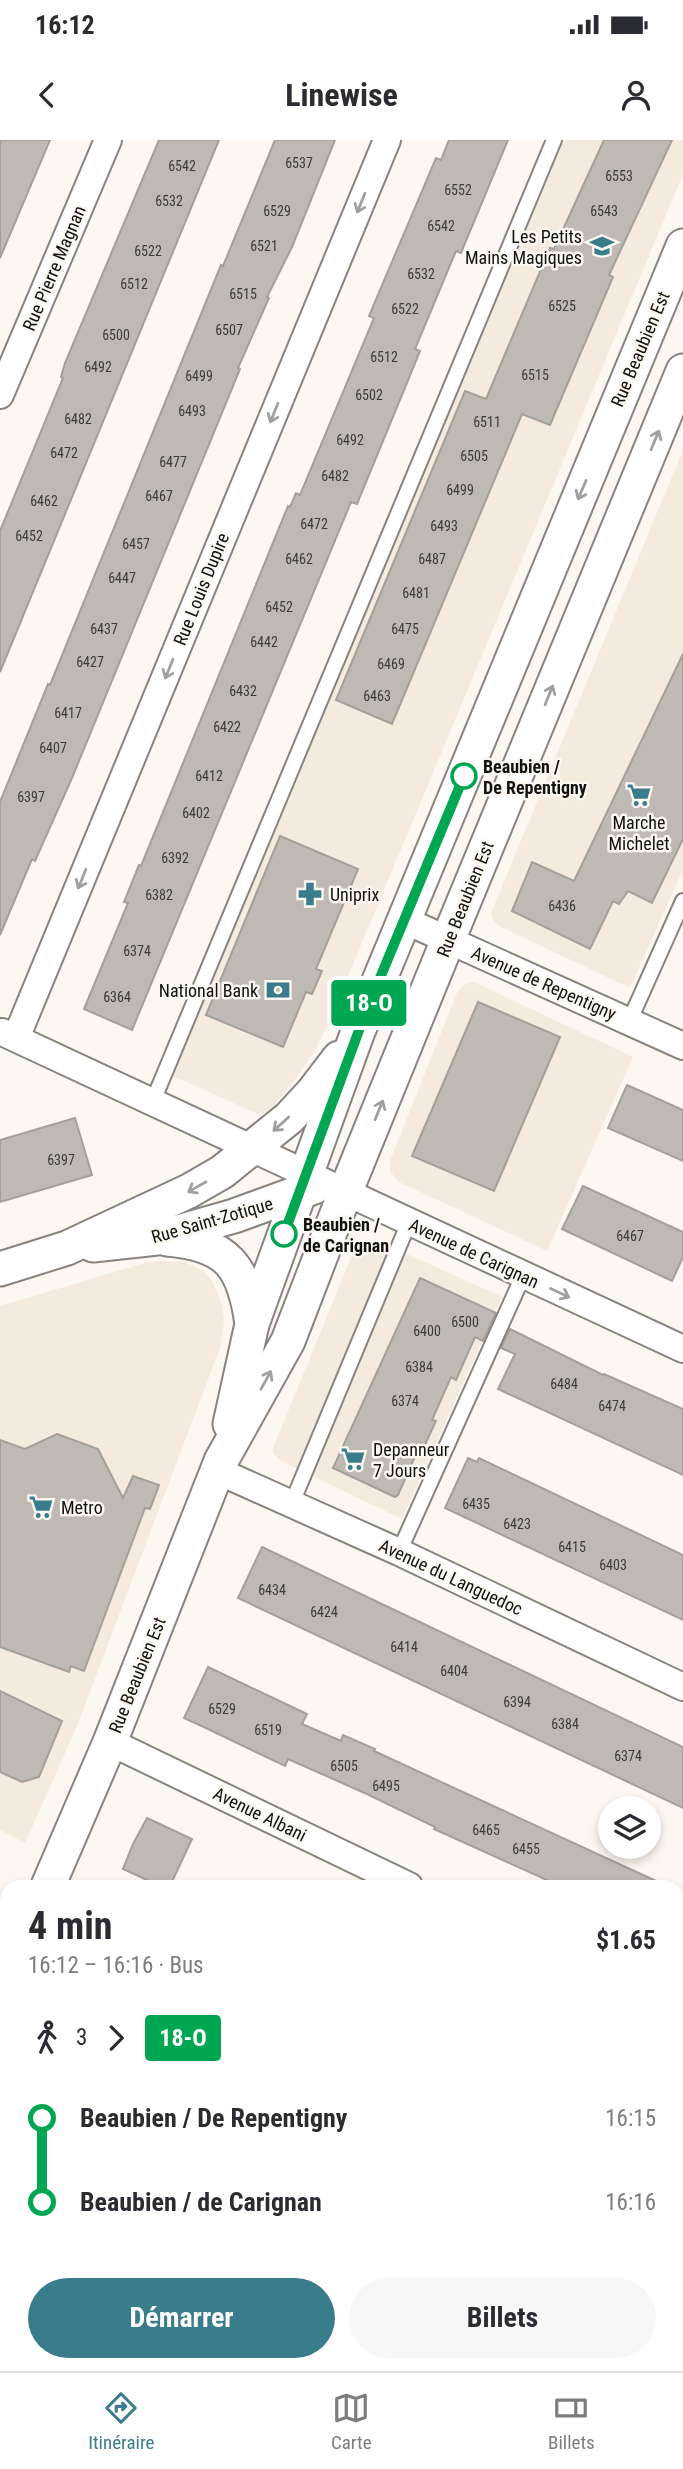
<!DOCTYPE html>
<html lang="fr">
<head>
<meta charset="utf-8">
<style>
	body { margin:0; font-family:"Roboto Condensed",sans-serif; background:#f7f7f7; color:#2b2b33; height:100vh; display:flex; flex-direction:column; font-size:26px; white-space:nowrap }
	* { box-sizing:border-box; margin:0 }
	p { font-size:23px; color:#7c7c81 }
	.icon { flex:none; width:38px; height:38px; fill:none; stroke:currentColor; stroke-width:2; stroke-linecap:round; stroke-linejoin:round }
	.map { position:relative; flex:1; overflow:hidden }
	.sheet { position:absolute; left:0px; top:1740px; width:684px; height:492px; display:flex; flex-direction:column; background:#fff; border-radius:21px 21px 0 0; box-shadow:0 4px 10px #0003 }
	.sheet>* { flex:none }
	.badge { padding:0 14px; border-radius:5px; font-size:24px; line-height:46px }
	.buttons { position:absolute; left:598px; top:1656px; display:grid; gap:14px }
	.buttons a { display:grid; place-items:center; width:63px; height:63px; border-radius:50%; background:#fff; box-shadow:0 4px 10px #0003; font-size:35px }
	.map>.badge { position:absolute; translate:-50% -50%; box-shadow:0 0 0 4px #fff }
	.legs { display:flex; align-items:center; gap:10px; height:77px; padding:0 28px; font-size:23px }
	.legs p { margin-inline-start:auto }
	.summary { display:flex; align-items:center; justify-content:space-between; height:119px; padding:0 28px }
	h1 { font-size:38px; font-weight:700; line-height:52px }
	.button { display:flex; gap:14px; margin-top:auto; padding:14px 28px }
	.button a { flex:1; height:80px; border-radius:42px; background:#397d8c; color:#fff; font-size:28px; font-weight:700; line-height:80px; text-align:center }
	.button a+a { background:#f7f7f7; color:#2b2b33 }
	ul { padding:0 28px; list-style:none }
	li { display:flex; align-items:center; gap:24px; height:84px; font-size:26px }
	li i { display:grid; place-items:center; width:10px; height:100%; margin:0 9px; background:currentColor }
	li i::after { content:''; width:18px; height:18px; margin:-9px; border:5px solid; border-radius:50%; background:#fff }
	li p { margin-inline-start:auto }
	li:first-child i { background:linear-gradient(#0000 50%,currentColor 0) }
	li:last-child i { background:linear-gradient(currentColor 50%,#0000 0) }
	.status { display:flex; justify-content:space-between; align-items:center; height:49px; padding:0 35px; background:#fff; direction:ltr }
	.status svg { height:19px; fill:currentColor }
	header { display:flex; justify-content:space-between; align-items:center; height:91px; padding:0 28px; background:#fff; font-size:32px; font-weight:700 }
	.menu { display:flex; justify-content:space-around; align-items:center; height:98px; border-top:2px solid #e1e1e2; background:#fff; font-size:19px; color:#7c7c81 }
	.menu a { display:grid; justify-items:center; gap:4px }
	.menu .active { color:#397d8c }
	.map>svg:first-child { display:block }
</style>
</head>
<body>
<div class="status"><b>16:12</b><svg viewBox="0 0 49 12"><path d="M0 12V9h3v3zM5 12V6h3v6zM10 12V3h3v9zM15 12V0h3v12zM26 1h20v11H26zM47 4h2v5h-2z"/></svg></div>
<header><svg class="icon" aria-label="back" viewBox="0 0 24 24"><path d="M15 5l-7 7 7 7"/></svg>Linewise<svg class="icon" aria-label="person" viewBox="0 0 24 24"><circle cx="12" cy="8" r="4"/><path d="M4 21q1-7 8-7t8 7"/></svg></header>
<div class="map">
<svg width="683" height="2231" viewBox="0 0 683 2231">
	<defs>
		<pattern id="green-dots" width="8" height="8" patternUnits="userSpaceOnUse" patternTransform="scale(1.75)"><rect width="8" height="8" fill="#e7d6c3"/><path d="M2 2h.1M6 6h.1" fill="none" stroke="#c5b7a6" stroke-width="1.8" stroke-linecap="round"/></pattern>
	</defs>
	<rect width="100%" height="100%" fill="#fdf7f1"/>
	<g fill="#f4eadd">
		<polygon points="564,0 683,0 683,34 328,884 315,911 293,942 274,965 264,973 258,974 173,936"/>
		<polygon points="683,310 683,729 630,848 501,787 494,782 491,773"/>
		<polygon points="474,842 633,917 547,1111 399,1042 390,1031 390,1021 457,853 463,845"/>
		<polygon points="374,1099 502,1157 402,1379 281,1321 273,1313 273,1308 353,1113 360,1103"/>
		<polygon points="166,1121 184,1122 202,1130 212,1141 221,1162 224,1181 221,1205 77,1586 25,1703 0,1690 0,1166 148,1122"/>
		<polygon points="683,2083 683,2231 613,2231 616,2224 677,2224 677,2095"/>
	</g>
	<g fill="url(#green-dots)">
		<polygon points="677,1909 683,1912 683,2083 677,2095"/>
		<polygon points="184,2224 616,2224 613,2231 181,2231"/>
	</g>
	<g fill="#beb9b3" stroke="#a49f99" stroke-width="2">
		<polygon points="0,0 50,0 0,118"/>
		<polygon points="159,0 219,0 0,532 0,391 63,238 61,237 65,223"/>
		<polygon points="275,0 335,0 292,107 267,157 269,158 238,228 240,229 72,638 35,721 32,719 0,795 0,662 48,544 50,545 221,125 223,126"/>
		<polygon points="449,0 508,0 461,113 456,111 415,209 420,211 402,255 357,364 351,362 132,890 84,869 128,763 124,762 139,725 141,726 288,366 290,367 296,353 300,355 374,178 369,176 436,18 441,20"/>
		<polygon points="604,0 672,0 609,135 613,137 550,285 522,274 392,584 336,560 465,251 486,259 550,108 554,109"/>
		<polygon points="683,514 683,699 652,763 628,751 619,764 613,761 590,809 512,771 532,722 574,741"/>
		<polygon points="280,696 358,729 316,829 322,831 312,854 306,852 283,907 206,875"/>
		<polygon points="478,862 560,897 494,1051 412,1016"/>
		<polygon points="627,945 683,970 683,1021 608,988"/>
		<polygon points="75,978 92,1035 0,1062 0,1000"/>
		<polygon points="583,1046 683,1092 683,1117 672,1141 562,1089"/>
		<polygon points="420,1138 496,1173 483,1201 475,1197 456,1240 451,1237 432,1280 436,1281 425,1305 421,1303 398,1355 395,1357 333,1328"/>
		<polygon points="510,1189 603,1235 604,1234 683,1269 683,1335 498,1249 515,1214 501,1208"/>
		<polygon points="57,1294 98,1309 123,1358 133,1336 159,1345 150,1369 145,1368 84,1531 71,1526 69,1532 0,1507 0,1300 25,1309"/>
		<polygon points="468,1318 477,1322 479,1318 683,1415 683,1480 445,1368"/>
		<polygon points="262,1407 683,1607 683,1668 238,1458"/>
		<polygon points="208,1527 307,1574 302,1584 341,1601 343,1595 375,1609 374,1611 667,1746 560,1746 434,1689 435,1687 367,1654 288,1619 285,1626 208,1589 184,1578"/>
		<polygon points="0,1551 62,1581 39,1637 22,1642 0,1632"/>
		<polygon points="147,1678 192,1699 170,1746 160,1746 123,1729 133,1704"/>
	</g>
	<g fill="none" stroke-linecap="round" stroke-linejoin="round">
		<g stroke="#88837e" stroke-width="18">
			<g id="service">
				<polyline points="629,882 683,761"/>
				<polyline points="153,961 554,0"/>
				<polyline points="292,1363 409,1082"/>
				<polyline points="399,1412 523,1136"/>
			</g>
		</g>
		<g stroke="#88837e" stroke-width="30">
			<g id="minor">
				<polyline points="0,255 108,0"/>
				<polyline points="404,780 683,906"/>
				<polyline points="2,892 683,1209"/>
				<polyline points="16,898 387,0"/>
				<polyline points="218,1331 399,1412 683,1547"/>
				<polyline points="110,1602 409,1746"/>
				<polyline points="677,1873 683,1876"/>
				<polyline points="147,2231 150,2224"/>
			</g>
		</g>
		<g stroke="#88837e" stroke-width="37">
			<g id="tertiary">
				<path d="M 167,1099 C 228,1104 244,1126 252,1184"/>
				<polyline points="93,1105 157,1098 234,1076 314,1047"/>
				<polyline points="0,1129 67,1108 189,1051 222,1032 289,978 313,952 339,918"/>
				<polyline points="230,1284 252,1184 357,894 683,106"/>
				<polyline points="48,1746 110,1602 221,1321 288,1201 345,1053 448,800 683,231"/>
				<polyline points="0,1862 7,1845"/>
			</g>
		</g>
		<g stroke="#898581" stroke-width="4.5" stroke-dasharray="2 5" stroke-linecap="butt">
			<polyline points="677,2034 683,2022"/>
			<polyline points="343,2224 347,2231"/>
			<polyline points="379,2224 385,2224"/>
			<polyline points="397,2224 401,2231"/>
			<polyline points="530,2224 531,2231"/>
			<polyline points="504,2231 505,2224"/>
			<polyline points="585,2231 588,2224"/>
		</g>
		<use href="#service" stroke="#fff" stroke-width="14"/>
		<use href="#minor" stroke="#fff" stroke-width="26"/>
		<use href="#tertiary" stroke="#fff" stroke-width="33"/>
	</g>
	<defs><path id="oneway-shaft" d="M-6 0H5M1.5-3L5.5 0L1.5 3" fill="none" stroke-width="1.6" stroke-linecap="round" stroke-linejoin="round" transform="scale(1.75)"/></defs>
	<g stroke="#a0a09f">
		<use href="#oneway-shaft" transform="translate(361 63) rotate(112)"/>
		<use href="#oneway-shaft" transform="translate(274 273) rotate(112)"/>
		<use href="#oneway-shaft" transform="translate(655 300) rotate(-68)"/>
		<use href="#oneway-shaft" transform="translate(582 350) rotate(113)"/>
		<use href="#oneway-shaft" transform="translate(169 529) rotate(112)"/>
		<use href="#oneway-shaft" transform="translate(549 555) rotate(-68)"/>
		<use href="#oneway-shaft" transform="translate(82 739) rotate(112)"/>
		<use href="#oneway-shaft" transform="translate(379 970) rotate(-68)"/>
		<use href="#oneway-shaft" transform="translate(281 984) rotate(138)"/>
		<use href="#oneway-shaft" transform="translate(197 1047) rotate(150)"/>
		<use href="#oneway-shaft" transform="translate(560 1153) rotate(25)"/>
		<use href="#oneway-shaft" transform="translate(266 1240) rotate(-61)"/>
	</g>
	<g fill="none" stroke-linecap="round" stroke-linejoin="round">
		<g stroke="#fff" stroke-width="16">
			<polyline id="line-1" points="284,1094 365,874 464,636"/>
		</g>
		<use href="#line-1" stroke="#00a651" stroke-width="10"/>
	</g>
	<defs>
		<g id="school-bare" transform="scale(1.89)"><path d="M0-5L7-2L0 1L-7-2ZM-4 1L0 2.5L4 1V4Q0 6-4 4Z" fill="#397d8c" stroke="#fdf7f1" stroke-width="2.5" paint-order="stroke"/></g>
		<g id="supermarket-bare" transform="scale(1.89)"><path d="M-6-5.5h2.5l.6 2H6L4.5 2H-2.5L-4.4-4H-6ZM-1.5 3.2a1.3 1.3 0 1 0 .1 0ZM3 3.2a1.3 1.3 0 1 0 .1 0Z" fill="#397d8c" stroke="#fdf7f1" stroke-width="2.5" paint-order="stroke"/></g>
		<g id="pharmacy-bare" transform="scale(1.89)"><path d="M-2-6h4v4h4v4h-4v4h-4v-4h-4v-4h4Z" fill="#397d8c" stroke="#fdf7f1" stroke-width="2.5" paint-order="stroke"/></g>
		<g id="bank-bare" transform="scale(1.89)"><path d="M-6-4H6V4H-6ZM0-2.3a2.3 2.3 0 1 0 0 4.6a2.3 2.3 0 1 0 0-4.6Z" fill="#397d8c" stroke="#fdf7f1" stroke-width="2.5" paint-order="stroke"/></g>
	</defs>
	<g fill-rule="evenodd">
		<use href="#school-bare" x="602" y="106"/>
		<use href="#supermarket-bare" x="639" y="655"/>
		<use href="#pharmacy-bare" x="310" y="754"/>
		<use href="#bank-bare" x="278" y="850"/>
		<use href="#supermarket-bare" x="353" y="1319"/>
		<use href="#supermarket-bare" x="41" y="1367"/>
	</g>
	<g fill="#fff" stroke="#00a651" stroke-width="3.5">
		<circle cx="464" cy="636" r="12"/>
		<circle cx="284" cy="1094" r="12"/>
	</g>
	<g text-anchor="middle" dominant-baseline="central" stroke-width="5" stroke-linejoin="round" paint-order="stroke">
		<g font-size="14" fill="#3d3b37">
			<text x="299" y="23">6537</text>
			<text x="182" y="26">6542</text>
			<text x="619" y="36">6553</text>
			<text x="458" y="50">6552</text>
			<text x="169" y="61">6532</text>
			<text x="277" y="71">6529</text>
			<text x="604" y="71">6543</text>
			<text x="441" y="86">6542</text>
			<text x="264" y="106">6521</text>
			<text x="148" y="111">6522</text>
			<text x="421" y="134">6532</text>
			<text x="134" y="144">6512</text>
			<text x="243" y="154">6515</text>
			<text x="562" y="166">6525</text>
			<text x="405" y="169">6522</text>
			<text x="229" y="190">6507</text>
			<text x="116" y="195">6500</text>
			<text x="384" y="217">6512</text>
			<text x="98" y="227">6492</text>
			<text x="535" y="235">6515</text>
			<text x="199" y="236">6499</text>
			<text x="369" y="255">6502</text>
			<text x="192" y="271">6493</text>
			<text x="78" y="279">6482</text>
			<text x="487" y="282">6511</text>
			<text x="350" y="300">6492</text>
			<text x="64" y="313">6472</text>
			<text x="474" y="316">6505</text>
			<text x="173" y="322">6477</text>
			<text x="335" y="336">6482</text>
			<text x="460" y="350">6499</text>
			<text x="159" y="356">6467</text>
			<text x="44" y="361">6462</text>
			<text x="314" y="384">6472</text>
			<text x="444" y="386">6493</text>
			<text x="29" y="396">6452</text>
			<text x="136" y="404">6457</text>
			<text x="299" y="419">6462</text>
			<text x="432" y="419">6487</text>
			<text x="122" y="438">6447</text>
			<text x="416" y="453">6481</text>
			<text x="279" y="467">6452</text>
			<text x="104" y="489">6437</text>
			<text x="405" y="489">6475</text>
			<text x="264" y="502">6442</text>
			<text x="90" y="522">6427</text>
			<text x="391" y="524">6469</text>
			<text x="243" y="551">6432</text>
			<text x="377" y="556">6463</text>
			<text x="68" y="573">6417</text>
			<text x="227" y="587">6422</text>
			<text x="53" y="608">6407</text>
			<text x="209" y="636">6412</text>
			<text x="31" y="657">6397</text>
			<text x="196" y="673">6402</text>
			<text x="175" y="718">6392</text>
			<text x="159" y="755">6382</text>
			<text x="562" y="766">6436</text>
			<text x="137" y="811">6374</text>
			<text x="117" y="857">6364</text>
			<text x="61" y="1020">6397</text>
			<text x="630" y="1096">6467</text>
			<text x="465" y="1182">6500</text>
			<text x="427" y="1191">6400</text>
			<text x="419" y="1227">6384</text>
			<text x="564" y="1244">6484</text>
			<text x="405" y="1261">6374</text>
			<text x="612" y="1266">6474</text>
			<text x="476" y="1364">6435</text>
			<text x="517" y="1384">6423</text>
			<text x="572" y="1407">6415</text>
			<text x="613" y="1425">6403</text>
			<text x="272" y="1450">6434</text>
			<text x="324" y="1472">6424</text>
			<text x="404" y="1507">6414</text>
			<text x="454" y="1531">6404</text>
			<text x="517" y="1562">6394</text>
			<text x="222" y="1569">6529</text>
			<text x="565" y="1584">6384</text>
			<text x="268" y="1590">6519</text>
			<text x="628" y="1616">6374</text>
			<text x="344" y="1626">6505</text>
			<text x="386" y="1646">6495</text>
			<text x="486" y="1690">6465</text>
			<text x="526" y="1709">6455</text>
		</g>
		<g font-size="18" fill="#12110e" stroke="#fdf7f1" text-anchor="start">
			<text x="582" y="96" text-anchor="end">Les Petits<tspan x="582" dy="21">Mains Magiques</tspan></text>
			<text x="639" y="682" text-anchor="middle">Marche<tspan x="639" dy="21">Michelet</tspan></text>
			<text x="330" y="754">Uniprix</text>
			<text x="258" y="850" text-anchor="end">National Bank</text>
			<text x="373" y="1309">Depanneur<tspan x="373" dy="21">7 Jours</tspan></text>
			<text x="61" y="1367">Metro</text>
		</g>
		<g font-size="18" fill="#12110e" stroke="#fdf7f1">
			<text transform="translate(54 128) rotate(-67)">Rue Pierre Magnan</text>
			<text transform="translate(640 209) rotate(-67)">Rue Beaubien Est</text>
			<text transform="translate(201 449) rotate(-68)">Rue Louis Dupire</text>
			<text transform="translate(465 759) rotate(-68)">Rue Beaubien Est</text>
			<text transform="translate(544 843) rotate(24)">Avenue de Repentigny</text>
			<text transform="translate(212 1080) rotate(-16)">Rue Saint-Zotique</text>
			<text transform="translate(474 1113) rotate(25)">Avenue de Carignan</text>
			<text transform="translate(451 1437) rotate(25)">Avenue du Languedoc</text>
			<text transform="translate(137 1535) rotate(-68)">Rue Beaubien Est</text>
			<text transform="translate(260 1674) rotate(26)">Avenue Albani</text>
		</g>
		<g font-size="18" font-weight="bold" fill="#12110e" stroke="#fdf7f1" text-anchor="start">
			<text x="483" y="626">Beaubien /<tspan x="483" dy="21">De Repentigny</tspan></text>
			<text x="303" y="1084">Beaubien /<tspan x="303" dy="21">de Carignan</tspan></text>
		</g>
	</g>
</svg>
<div class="buttons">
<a><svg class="icon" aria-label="layers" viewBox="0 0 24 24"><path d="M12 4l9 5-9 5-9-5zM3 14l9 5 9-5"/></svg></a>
</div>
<b class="badge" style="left:369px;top:863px;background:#00a651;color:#fff">18-O</b>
<section class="sheet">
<div class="summary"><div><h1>4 min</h1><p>16:12 – 16:16 · Bus</p></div><b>$1.65</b></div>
<div class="legs"><svg class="icon" aria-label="walk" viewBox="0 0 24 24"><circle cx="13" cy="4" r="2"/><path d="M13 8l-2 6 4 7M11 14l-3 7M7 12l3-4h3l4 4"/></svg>3<svg class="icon" aria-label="forward" viewBox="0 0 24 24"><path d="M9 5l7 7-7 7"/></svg><b class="badge" style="background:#00a651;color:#fff">18-O</b></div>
<ul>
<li><i style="color:#00a651"></i><b>Beaubien / De Repentigny</b><p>16:15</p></li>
<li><i style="color:#00a651"></i><b>Beaubien / de Carignan</b><p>16:16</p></li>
</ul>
<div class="button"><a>Démarrer</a><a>Billets</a></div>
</section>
</div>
<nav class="menu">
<a class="active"><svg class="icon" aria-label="directions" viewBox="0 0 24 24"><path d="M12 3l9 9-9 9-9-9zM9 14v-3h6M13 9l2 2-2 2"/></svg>Itinéraire</a>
<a><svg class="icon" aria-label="map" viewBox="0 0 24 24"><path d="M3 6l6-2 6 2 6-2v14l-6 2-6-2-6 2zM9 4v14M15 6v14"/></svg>Carte</a>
<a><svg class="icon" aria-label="tickets" viewBox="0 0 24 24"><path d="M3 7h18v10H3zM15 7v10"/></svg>Billets</a>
</nav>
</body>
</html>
